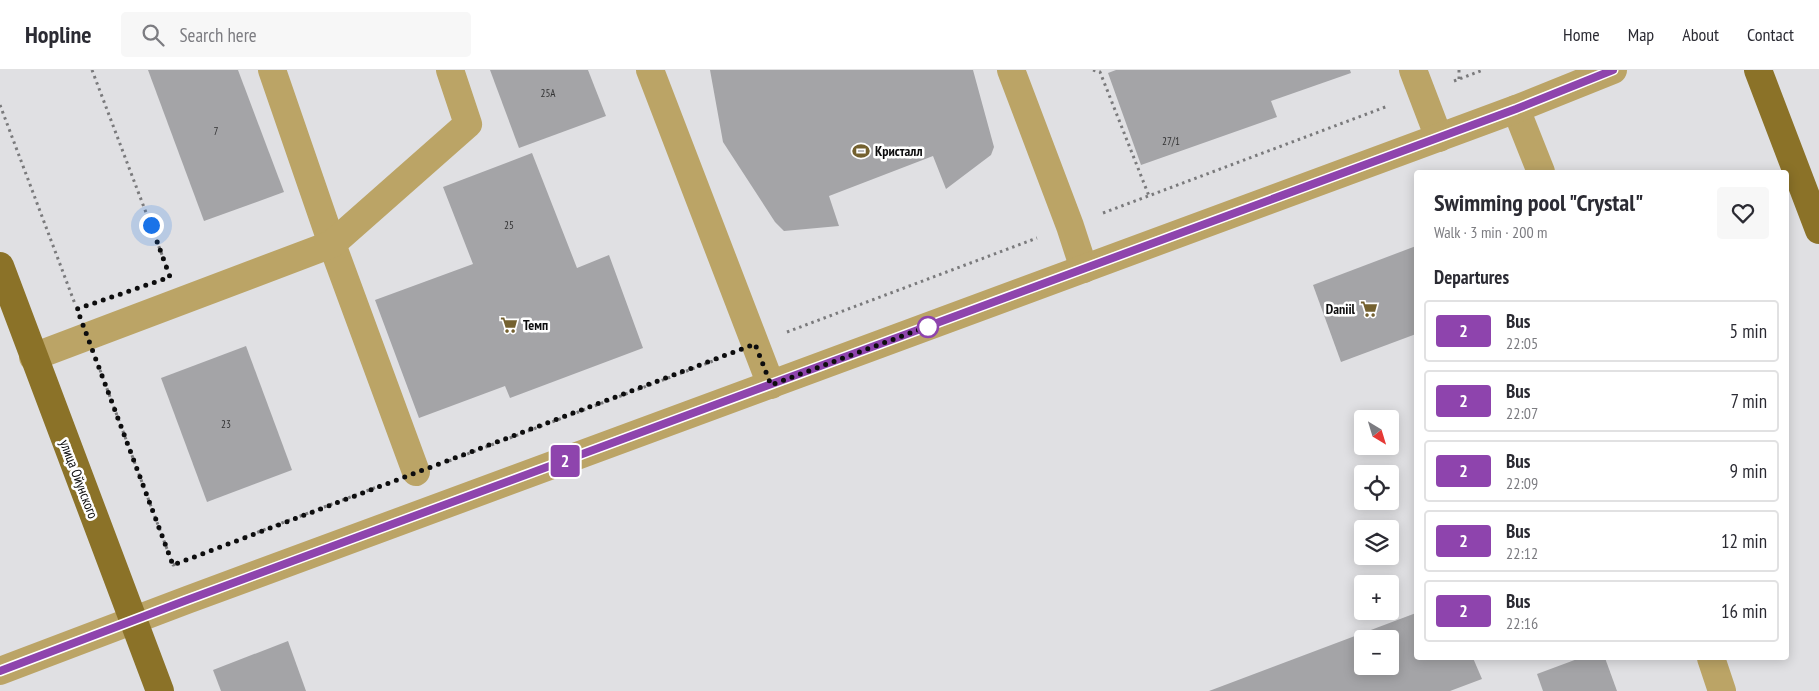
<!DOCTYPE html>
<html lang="en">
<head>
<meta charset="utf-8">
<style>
	body { margin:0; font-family:"PT Sans Narrow",sans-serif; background:#f7f7f7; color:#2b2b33; height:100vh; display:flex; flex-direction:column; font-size:19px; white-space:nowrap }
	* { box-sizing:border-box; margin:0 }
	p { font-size:16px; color:#7c7c81 }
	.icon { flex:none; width:28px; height:28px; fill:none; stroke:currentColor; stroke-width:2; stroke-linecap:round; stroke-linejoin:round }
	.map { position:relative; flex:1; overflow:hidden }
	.panel { position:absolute; left:1414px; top:100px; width:375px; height:490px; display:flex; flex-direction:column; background:#fff; border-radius:5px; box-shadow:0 2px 12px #0003 }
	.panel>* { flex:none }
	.badge { padding:0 10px; border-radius:4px; font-size:18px; line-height:32px }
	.needle { width:32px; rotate:142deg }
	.buttons { position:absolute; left:1354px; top:340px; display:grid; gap:10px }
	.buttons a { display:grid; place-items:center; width:45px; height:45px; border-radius:5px; background:#fff; box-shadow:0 2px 12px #0003; font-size:25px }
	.you { position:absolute; width:25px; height:25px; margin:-12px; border:4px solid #fff; border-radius:50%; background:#1a73e8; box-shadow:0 0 0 8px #1a73e833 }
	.map>.badge { position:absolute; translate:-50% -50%; box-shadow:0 0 0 2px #fff }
	h2 { padding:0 20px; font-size:19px; line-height:45px }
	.round { display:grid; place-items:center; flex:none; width:52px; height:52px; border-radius:5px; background:#f7f7f7 }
	.summary { display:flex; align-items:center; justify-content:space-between; height:85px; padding:0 20px }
	h1 { font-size:24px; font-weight:700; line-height:38px }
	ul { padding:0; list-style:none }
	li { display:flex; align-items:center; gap:15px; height:62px; margin:0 10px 8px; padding:0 10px; border:2px solid #e1e1e2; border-radius:5px }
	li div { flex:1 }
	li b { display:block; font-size:19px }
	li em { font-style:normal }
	li .badge { min-width:55px; font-weight:700; text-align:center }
	header { display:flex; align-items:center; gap:30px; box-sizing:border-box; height:70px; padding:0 25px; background:#fff; border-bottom:1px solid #e1e1e2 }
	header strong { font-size:24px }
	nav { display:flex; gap:28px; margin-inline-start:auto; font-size:18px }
	.search { width:350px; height:45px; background:#f7f7f7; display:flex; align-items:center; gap:12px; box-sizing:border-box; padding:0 18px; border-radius:5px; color:#7c7c81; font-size:19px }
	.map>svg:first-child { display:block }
</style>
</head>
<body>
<header>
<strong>Hopline</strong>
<div class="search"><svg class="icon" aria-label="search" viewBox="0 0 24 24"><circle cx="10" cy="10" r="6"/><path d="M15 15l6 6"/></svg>Search here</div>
<nav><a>Home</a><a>Map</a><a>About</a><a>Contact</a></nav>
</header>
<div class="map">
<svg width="1819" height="621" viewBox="0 0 1819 621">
	<rect width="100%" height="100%" fill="#e0e0e3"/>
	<g fill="#a4a4a7" fill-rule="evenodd">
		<polygon points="148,0 238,0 284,122 204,151"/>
		<polygon points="490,0 588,0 606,46 519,78"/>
		<polygon points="710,0 973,0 994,77 991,85 946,119 933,86 829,126 839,156 784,161 775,152 723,72"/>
		<polygon points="1116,0 1350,0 1351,3 1271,31 1277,47 1141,95 1108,3"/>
		<polygon points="532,83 577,198 609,185 643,278 510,328 505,316 419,348 375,230 473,194 443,117"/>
		<polygon points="1416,176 1416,264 1341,292 1313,215"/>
		<polygon points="246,276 292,400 207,432 161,308"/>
		<path d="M 1416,543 L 1416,588 L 1473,588 L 1482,609 L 1450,621 L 1209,621 ZM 1362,569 L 1390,569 L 1390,596 L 1362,596 Z"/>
		<polygon points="288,571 306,621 221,621 213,600"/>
		<polygon points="1580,588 1605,588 1617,621 1543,621 1537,604"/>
	</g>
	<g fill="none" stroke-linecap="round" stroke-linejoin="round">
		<g stroke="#7a7a7c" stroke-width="3" stroke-dasharray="2.5 4" stroke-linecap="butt">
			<polyline points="92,0 167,198"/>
			<polyline points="1093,0 1100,2 1149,126"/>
			<polyline points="1459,9 1459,0"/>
			<polyline points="1454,11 1483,0"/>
			<polyline points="0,35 75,234"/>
			<polyline points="1103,143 1388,36"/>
			<polyline points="787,262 1037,168"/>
			<polyline points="100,300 173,495 176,494"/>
			<polyline points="449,391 721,288"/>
			<polyline points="245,467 382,415"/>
		</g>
		<g stroke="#bba466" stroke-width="28">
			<polyline points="272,0 332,174 416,402"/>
			<polyline points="650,0 771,315"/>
			<polyline points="1011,0 1070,156 1084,199"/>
			<polyline points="1413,0 1439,68"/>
			<polyline points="1516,39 1541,102"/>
			<polyline points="33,287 332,174 468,54 450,0"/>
			<polyline points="1711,588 1722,621"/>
			<polyline points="0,601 187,530 1516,39 1613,0"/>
		</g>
		<g stroke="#8b7228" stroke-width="28">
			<polyline points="1758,0 1819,160"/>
			<polyline points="0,196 160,621"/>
		</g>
	</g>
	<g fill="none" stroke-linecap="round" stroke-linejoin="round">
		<g stroke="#fff" stroke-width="11">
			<polyline id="line" points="0,601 187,530 1516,39 1613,0"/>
		</g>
		<use href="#line" stroke="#8e44ad" stroke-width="8"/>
		<polyline stroke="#0d0d0e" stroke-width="5" stroke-dasharray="0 9" points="151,155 170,207 77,239 173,495 755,274 771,315 937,253 928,257"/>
	</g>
	<defs>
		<g id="stadium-bare" transform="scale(1.35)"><path d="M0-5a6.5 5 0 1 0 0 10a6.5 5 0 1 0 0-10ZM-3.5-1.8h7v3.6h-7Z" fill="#746130" stroke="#fff" stroke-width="2.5" paint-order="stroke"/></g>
		<g id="supermarket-bare" transform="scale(1.35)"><path d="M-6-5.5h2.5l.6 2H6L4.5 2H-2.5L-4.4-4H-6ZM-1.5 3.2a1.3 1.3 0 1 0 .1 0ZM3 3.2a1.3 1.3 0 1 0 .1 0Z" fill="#746130" stroke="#fff" stroke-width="2.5" paint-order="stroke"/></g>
	</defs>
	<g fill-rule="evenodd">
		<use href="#stadium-bare" x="861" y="81"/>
		<use href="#supermarket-bare" x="1369" y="239"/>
		<use href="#supermarket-bare" x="509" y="255"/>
	</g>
	<circle fill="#fff" stroke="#8e44ad" stroke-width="2.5" cx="928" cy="257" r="10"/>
	<g text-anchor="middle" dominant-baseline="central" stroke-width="5" stroke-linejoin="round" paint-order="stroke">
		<g font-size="11" fill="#333334">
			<text x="548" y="23">25А</text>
			<text x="216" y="61">7</text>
			<text x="1171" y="71">27/1</text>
			<text x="509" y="155">25</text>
			<text x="226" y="354">23</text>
		</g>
		<g font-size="14" font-weight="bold" fill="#0d0d0e" stroke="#fff" text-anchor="start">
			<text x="875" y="81">Кристалл</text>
			<text x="1355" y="239" text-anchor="end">Daniil</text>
			<text x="523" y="255">Темп</text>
		</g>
		<g font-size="14" fill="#0d0d0e" stroke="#fff">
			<text transform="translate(79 409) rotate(69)">улица Ойунского</text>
		</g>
	</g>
</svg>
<div class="buttons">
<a><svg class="needle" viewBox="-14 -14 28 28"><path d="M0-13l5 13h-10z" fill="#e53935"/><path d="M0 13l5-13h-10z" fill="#7c7c81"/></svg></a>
<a><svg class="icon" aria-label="locate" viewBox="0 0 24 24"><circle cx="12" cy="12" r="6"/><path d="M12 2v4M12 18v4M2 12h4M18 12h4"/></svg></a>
<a><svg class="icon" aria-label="layers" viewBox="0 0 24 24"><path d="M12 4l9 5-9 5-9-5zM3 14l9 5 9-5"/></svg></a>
<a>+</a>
<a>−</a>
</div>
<div class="you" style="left:151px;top:155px"></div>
<b class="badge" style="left:565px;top:391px;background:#8e44ad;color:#fff">2</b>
<section class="panel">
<div class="summary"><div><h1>Swimming pool &quot;Crystal&quot;</h1><p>Walk · 3 min · 200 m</p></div><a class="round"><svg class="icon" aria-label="heart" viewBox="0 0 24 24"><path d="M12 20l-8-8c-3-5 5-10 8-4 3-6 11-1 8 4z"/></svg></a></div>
<h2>Departures</h2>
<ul>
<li><span class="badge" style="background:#8e44ad;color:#fff">2</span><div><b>Bus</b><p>22:05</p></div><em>5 min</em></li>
<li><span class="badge" style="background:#8e44ad;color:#fff">2</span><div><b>Bus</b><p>22:07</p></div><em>7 min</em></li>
<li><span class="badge" style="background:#8e44ad;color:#fff">2</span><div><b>Bus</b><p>22:09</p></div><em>9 min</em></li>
<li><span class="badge" style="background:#8e44ad;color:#fff">2</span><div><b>Bus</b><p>22:12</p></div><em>12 min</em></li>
<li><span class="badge" style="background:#8e44ad;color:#fff">2</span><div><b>Bus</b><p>22:16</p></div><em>16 min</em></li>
</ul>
</section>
</div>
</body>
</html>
